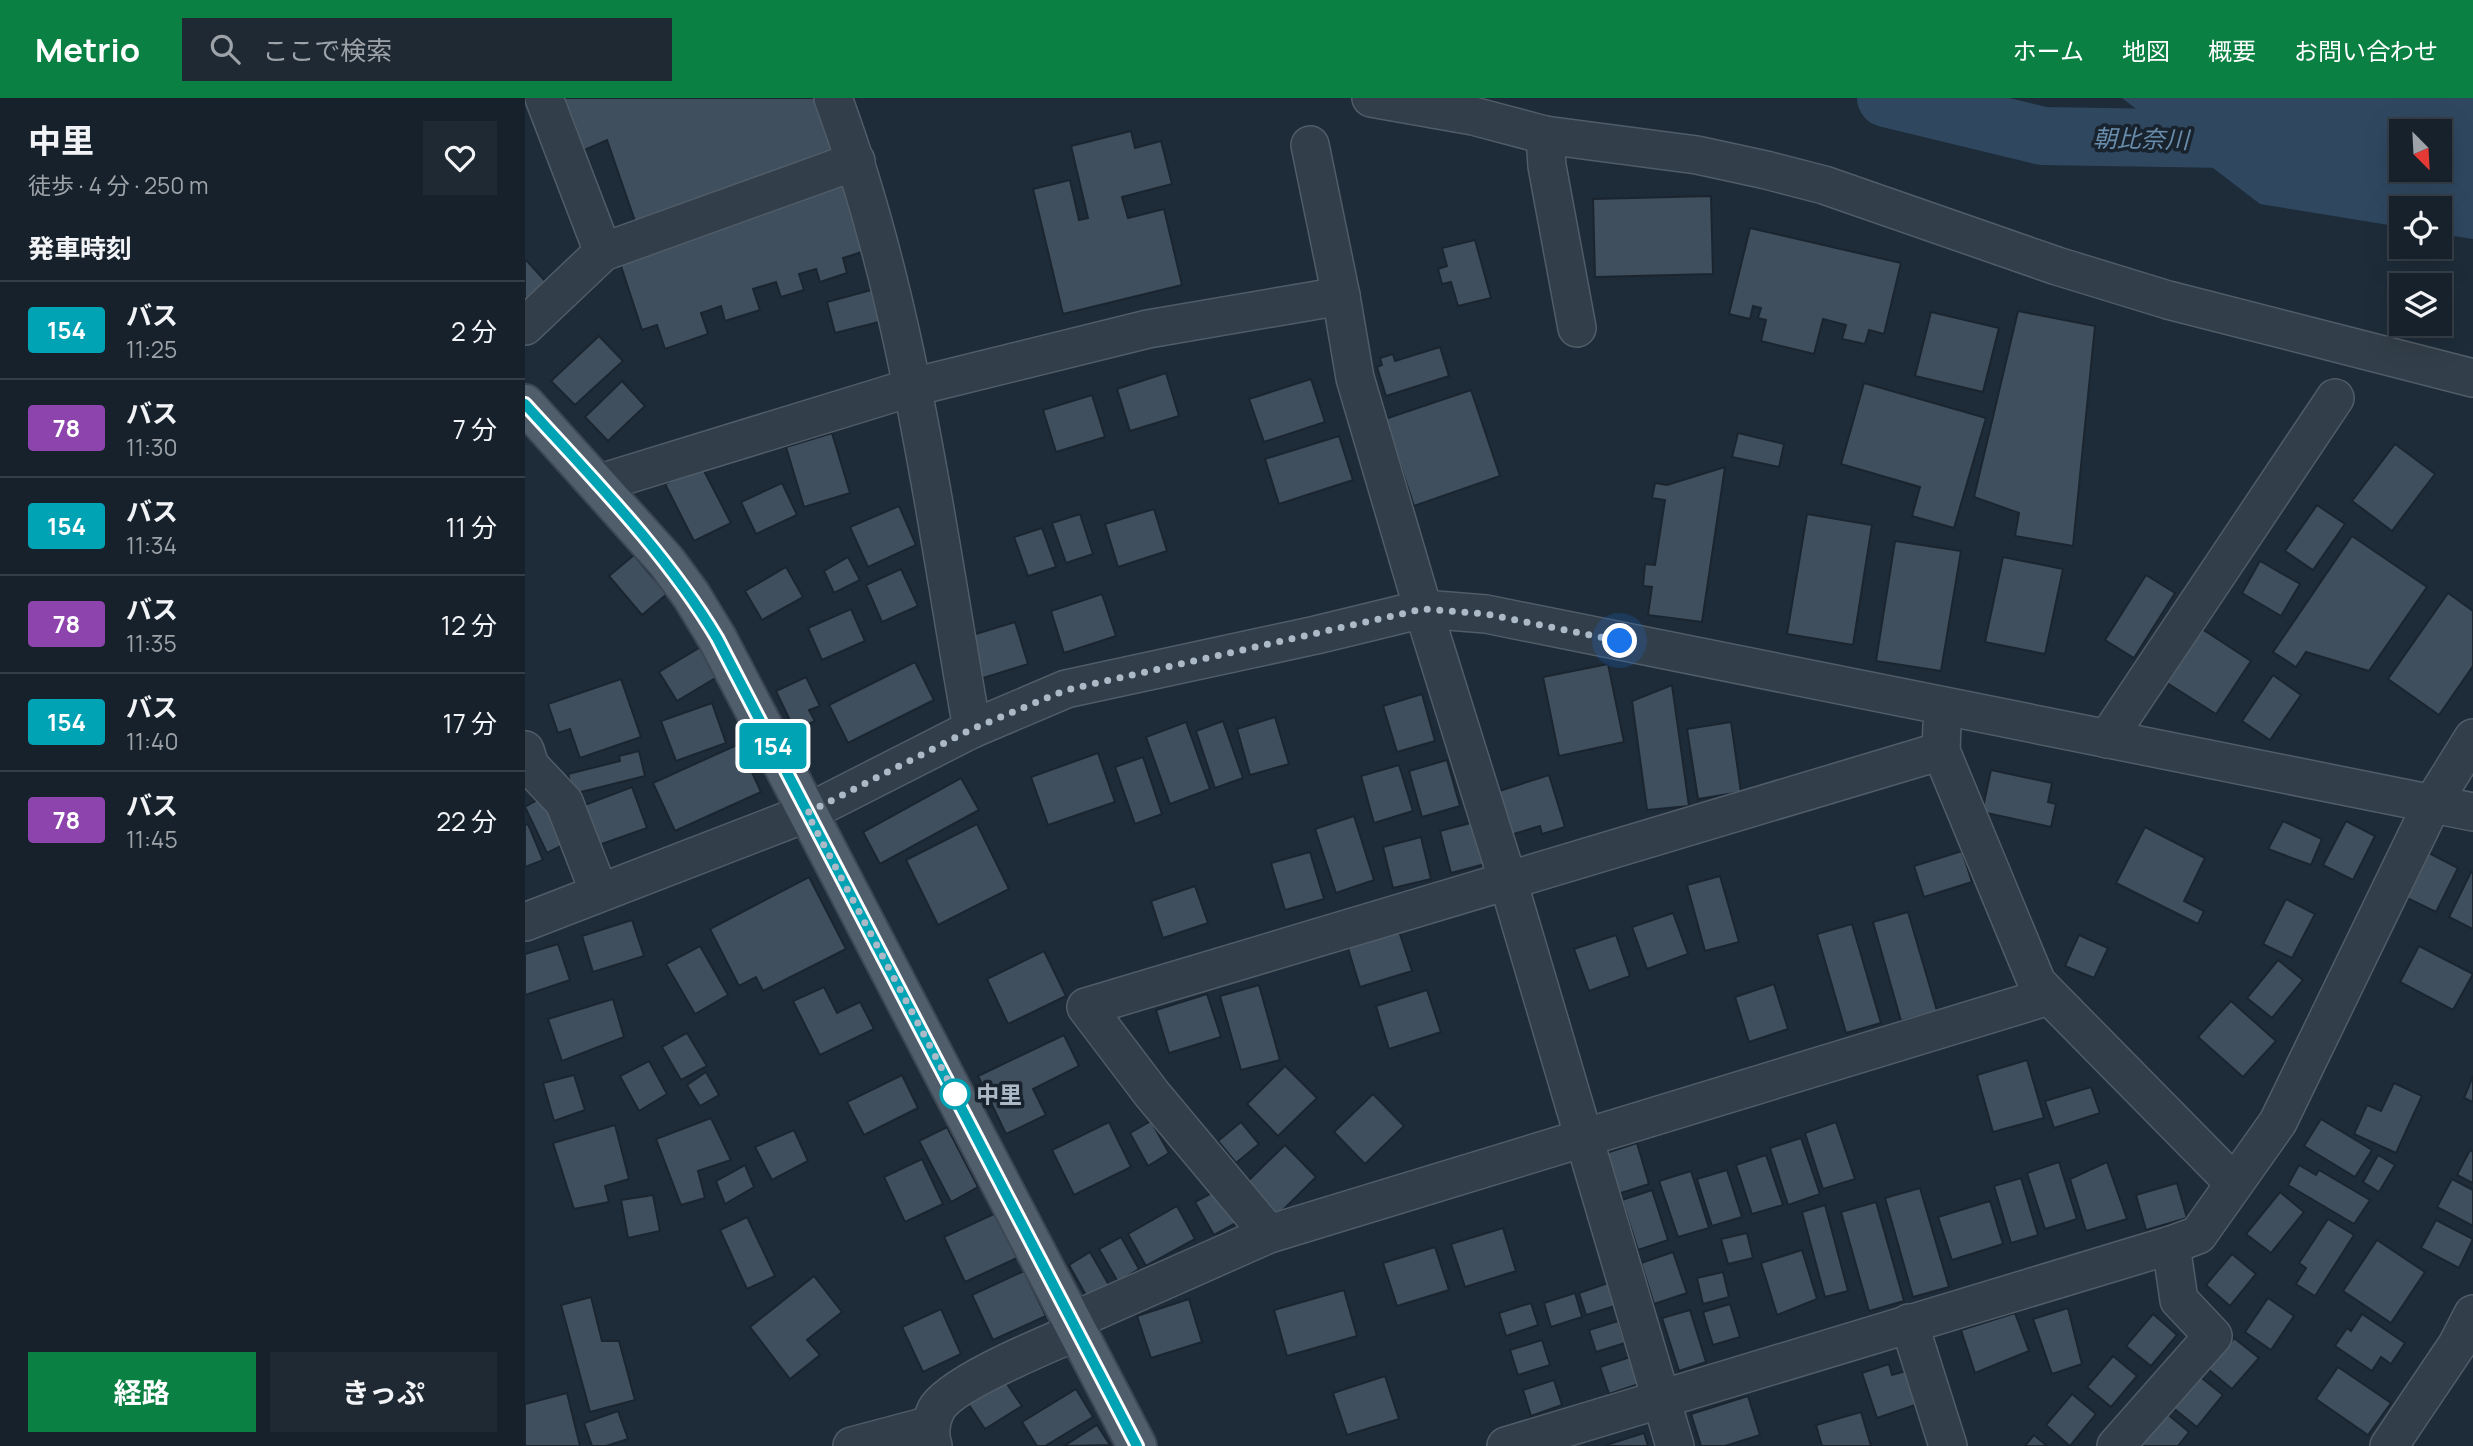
<!DOCTYPE html>
<html lang="ja">
<head>
<meta charset="utf-8">
<style>
	body { margin:0; font-family:Manrope,"Noto Sans JP",sans-serif; background:#1f2933; color:#f1f3f6; height:100vh; display:flex; flex-direction:column; font-size:26px; white-space:nowrap }
	* { box-sizing:border-box; margin:0 }
	p { font-size:23px; color:#9ea3a9 }
	.icon { flex:none; width:38px; height:38px; fill:none; stroke:currentColor; stroke-width:2; stroke-linecap:round; stroke-linejoin:round }
	.map { position:relative; flex:1; overflow:hidden }
	.drawer { display:flex; flex-direction:column; background:#16212b; width:525px }
	.drawer>* { flex:none }
	.badge { padding:0 14px; border-radius:5px; font-size:24px; line-height:46px }
	.needle { width:46px; rotate:156deg }
	.fabs { position:absolute; left:1864px; top:21px; display:grid; gap:14px }
	.fabs a { display:grid; place-items:center; width:63px; height:63px; border-radius:0px; background:#16212b; box-shadow:0 7px 28px #0002,0 0 0 2px #353e47; font-size:35px }
	.you { position:absolute; width:35px; height:35px; margin:-18px; border:5px solid #fff; border-radius:50%; background:#1a73e8; box-shadow:0 0 0 10px #1a73e833 }
	.map>.badge { position:absolute; translate:-50% -50%; box-shadow:0 0 0 4px #fff }
	h2 { padding:0 28px; font-size:26px; line-height:63px }
	.round { display:grid; place-items:center; flex:none; width:74px; height:74px; border-radius:0px; background:#1f2933 }
	.head { display:flex; align-items:center; justify-content:space-between; height:119px; padding:0 28px }
	h1 { font-size:33px; font-weight:700; line-height:52px }
	.button { display:flex; gap:14px; margin-top:auto; padding:14px 28px }
	.button a { flex:1; height:80px; border-radius:0px; background:#0b8043; color:#fff; font-size:28px; font-weight:700; line-height:80px; text-align:center }
	.button a+a { background:#1f2933; color:#f1f3f6 }
	ul { padding:0; list-style:none }
	li { display:flex; align-items:center; gap:21px; height:98px; padding:0 28px; border-top:2px solid #353e47 }
	li div { flex:1 }
	li b { display:block; font-size:26px }
	li em { font-style:normal }
	li .badge { min-width:77px; font-weight:700; text-align:center }
	header { display:flex; align-items:center; gap:42px; box-sizing:border-box; height:98px; padding:0 35px; background:#0b8043; color:#fff }
	header strong { font-size:33px }
	nav { display:flex; gap:38px; margin-inline-start:auto; font-size:24px }
	.search { width:490px; height:63px; background:#1f2933; display:flex; align-items:center; gap:18px; box-sizing:border-box; padding:0 24px; border-radius:0px; color:#9ea3a9; font-size:26px }
	main { display:flex; flex:1; min-height:0 }
	.map>svg:first-child { display:block }
</style>
</head>
<body>
<header>
<strong>Metrio</strong>
<div class="search"><svg class="icon" aria-label="search" viewBox="0 0 24 24"><circle cx="10" cy="10" r="6"/><path d="M15 15l6 6"/></svg>ここで検索</div>
<nav><a>ホーム</a><a>地図</a><a>概要</a><a>お問い合わせ</a></nav>
</header>
<main>
<section class="drawer">
<div class="head"><div><h1>中里</h1><p>徒歩 · 4 分 · 250 m</p></div><a class="round"><svg class="icon" aria-label="heart" viewBox="0 0 24 24"><path d="M12 20l-8-8c-3-5 5-10 8-4 3-6 11-1 8 4z"/></svg></a></div>
<h2>発車時刻</h2>
<ul>
<li><span class="badge" style="background:#00a3b4;color:#fff">154</span><div><b>バス</b><p>11:25</p></div><em>2 分</em></li>
<li><span class="badge" style="background:#8e44ad;color:#fff">78</span><div><b>バス</b><p>11:30</p></div><em>7 分</em></li>
<li><span class="badge" style="background:#00a3b4;color:#fff">154</span><div><b>バス</b><p>11:34</p></div><em>11 分</em></li>
<li><span class="badge" style="background:#8e44ad;color:#fff">78</span><div><b>バス</b><p>11:35</p></div><em>12 分</em></li>
<li><span class="badge" style="background:#00a3b4;color:#fff">154</span><div><b>バス</b><p>11:40</p></div><em>17 分</em></li>
<li><span class="badge" style="background:#8e44ad;color:#fff">78</span><div><b>バス</b><p>11:45</p></div><em>22 分</em></li>
</ul>
<div class="button"><a>経路</a><a>きっぷ</a></div>
</section>
<div class="map">
<svg width="1948" height="1348" viewBox="0 0 1948 1348">
	<rect width="100%" height="100%" fill="#1e2c39"/>
	<path fill="#2f4860" fill-rule="evenodd" d="M 1597,0 L 1948,0 L 1948,141 L 1915,136 L 1914,110 L 1876,110 L 1876,129 L 1735,106 ZM 1876,33 L 1914,33 L 1914,72 L 1876,72 Z"/>
	<g fill="none" stroke-linecap="round" stroke-linejoin="round">
		<polyline stroke="#2f4860" stroke-width="58" points="1361,0 1518,38 1876,44"/>
	</g>
	<g fill="#3f4f5e" stroke="#1a2530" stroke-width="2">
		<polygon points="32,0 292,0 310,54 110,123 82,42 55,54"/>
		<polygon points="606,33 610,50 636,43 647,86 597,99 603,120 639,111 657,187 538,216 508,91 545,82 554,122 563,120 546,48"/>
		<polygon points="321,84 343,152 318,160 322,175 295,184 291,171 274,176 279,192 256,199 251,184 228,191 235,212 200,223 196,208 176,215 183,236 140,251 132,227 117,232 93,159"/>
		<polygon points="1186,98 1188,176 1070,179 1068,101"/>
		<polygon points="1225,130 1376,165 1359,236 1344,232 1340,246 1317,241 1321,227 1298,221 1289,256 1236,243 1241,222 1233,220 1236,210 1228,208 1225,221 1204,216"/>
		<polygon points="950,142 966,200 933,208 926,184 917,186 913,171 922,168 917,150"/>
		<polygon points="0,161 23,186 0,208"/>
		<polygon points="350,191 358,223 310,235 302,204"/>
		<polygon points="1493,213 1570,228 1548,448 1490,438 1494,415 1449,399"/>
		<polygon points="1406,214 1474,230 1458,294 1390,278"/>
		<polygon points="74,238 98,263 50,307 26,283"/>
		<polygon points="915,249 924,278 861,298 852,269 857,267 855,260 868,256 870,263"/>
		<polygon points="641,275 654,318 605,333 592,291"/>
		<polygon points="786,281 800,324 739,344 724,301"/>
		<polygon points="97,283 120,308 83,343 60,319"/>
		<polygon points="1339,285 1461,320 1429,430 1387,418 1395,389 1316,366"/>
		<polygon points="946,292 975,378 889,408 860,321"/>
		<polygon points="567,297 580,339 531,354 518,312"/>
		<polygon points="307,335 325,395 279,409 261,349"/>
		<polygon points="1213,335 1259,346 1254,369 1207,359"/>
		<polygon points="814,338 828,382 754,406 740,361"/>
		<polygon points="1870,346 1910,376 1867,433 1827,403"/>
		<polygon points="176,367 206,425 169,443 140,386"/>
		<polygon points="1200,369 1177,524 1123,517 1127,489 1118,488 1120,466 1130,467 1140,402 1127,400 1130,385 1142,387"/>
		<polygon points="257,385 272,417 231,436 216,404"/>
		<polygon points="1792,407 1820,426 1788,472 1760,453"/>
		<polygon points="374,408 391,447 343,469 325,429"/>
		<polygon points="629,411 642,453 593,469 580,426"/>
		<polygon points="555,416 568,456 541,465 527,425"/>
		<polygon points="1282,416 1347,427 1328,547 1262,536"/>
		<polygon points="517,430 531,469 503,478 489,439"/>
		<polygon points="1827,438 1902,489 1844,573 1781,554 1771,569 1748,554"/>
		<polygon points="1370,443 1436,453 1416,573 1351,563"/>
		<polygon points="109,457 142,496 117,517 84,478"/>
		<polygon points="323,459 335,482 309,495 299,473"/>
		<polygon points="1478,459 1538,471 1520,556 1460,544"/>
		<polygon points="1735,463 1775,486 1756,518 1717,495"/>
		<polygon points="261,469 278,499 237,522 220,493"/>
		<polygon points="376,471 393,508 357,524 341,487"/>
		<polygon points="1621,477 1650,495 1609,560 1580,542"/>
		<polygon points="1923,495 1948,513 1948,568 1914,617 1863,581"/>
		<polygon points="577,496 591,538 539,555 526,513"/>
		<polygon points="326,511 340,543 297,562 283,530"/>
		<polygon points="490,524 503,566 455,581 441,539"/>
		<polygon points="1674,529 1726,563 1691,616 1639,583"/>
		<polygon points="179,547 197,576 152,603 134,574"/>
		<polygon points="390,564 409,602 323,645 304,607"/>
		<polygon points="1083,566 1099,644 1034,658 1018,579"/>
		<polygon points="1748,577 1776,597 1745,642 1717,623"/>
		<polygon points="281,579 295,608 284,612 290,623 270,633 251,593"/>
		<polygon points="96,581 116,639 55,660 45,631 33,635 23,606"/>
		<polygon points="1147,587 1164,708 1122,712 1107,603"/>
		<polygon points="897,596 910,643 872,654 858,608"/>
		<polygon points="187,605 201,645 151,663 136,623"/>
		<polygon points="750,619 764,666 725,677 712,631"/>
		<polygon points="698,623 718,680 690,690 671,633"/>
		<polygon points="661,624 685,691 645,706 621,639"/>
		<polygon points="1206,624 1216,694 1173,701 1162,631"/>
		<polygon points="214,646 236,694 150,733 128,685"/>
		<polygon points="114,653 120,678 48,696 43,676 95,663 94,658"/>
		<polygon points="573,655 590,704 523,727 506,679"/>
		<polygon points="618,659 637,716 610,726 590,669"/>
		<polygon points="922,662 935,708 897,719 884,673"/>
		<polygon points="874,667 888,713 849,725 836,678"/>
		<polygon points="1466,672 1527,685 1523,704 1531,706 1526,729 1457,714"/>
		<polygon points="1024,677 1040,729 1017,736 1015,728 982,738 968,695"/>
		<polygon points="436,680 454,712 355,766 338,734"/>
		<polygon points="107,689 122,730 71,748 57,708"/>
		<polygon points="19,698 42,745 22,755 0,709"/>
		<polygon points="829,718 849,782 811,795 790,731"/>
		<polygon points="953,723 964,765 926,775 915,733"/>
		<polygon points="1758,723 1797,741 1786,767 1743,751"/>
		<polygon points="1821,723 1850,738 1828,782 1798,767"/>
		<polygon points="3,726 18,762 0,769 0,727"/>
		<polygon points="452,726 484,791 413,827 381,762"/>
		<polygon points="1620,729 1680,760 1659,803 1679,813 1673,826 1591,785"/>
		<polygon points="896,739 906,781 868,790 858,749"/>
		<polygon points="1437,753 1447,784 1399,799 1389,768"/>
		<polygon points="785,754 799,801 760,812 746,765"/>
		<polygon points="1904,755 1933,770 1911,814 1882,800"/>
		<polygon points="1946,774 1948,775 1948,831 1924,819"/>
		<polygon points="1195,778 1214,844 1180,853 1162,787"/>
		<polygon points="284,779 321,851 238,893 231,879 214,888 185,831"/>
		<polygon points="670,788 683,825 638,840 626,803"/>
		<polygon points="1761,801 1790,816 1767,860 1738,846"/>
		<polygon points="1383,814 1412,913 1376,923 1348,824"/>
		<polygon points="1148,815 1163,856 1122,871 1107,829"/>
		<polygon points="107,822 119,858 68,874 57,838"/>
		<polygon points="1327,826 1356,925 1321,935 1292,836"/>
		<polygon points="873,830 887,873 835,889 822,847"/>
		<polygon points="1091,837 1105,878 1064,893 1049,851"/>
		<polygon points="1554,837 1583,850 1569,880 1540,868"/>
		<polygon points="33,846 45,882 0,897 0,856"/>
		<polygon points="175,848 203,897 170,916 141,866"/>
		<polygon points="1894,848 1948,876 1928,912 1875,884"/>
		<polygon points="519,853 541,898 483,926 462,881"/>
		<polygon points="1753,862 1778,882 1747,920 1722,900"/>
		<polygon points="1249,886 1263,931 1224,944 1210,899"/>
		<polygon points="734,887 755,962 716,972 695,898"/>
		<polygon points="299,889 312,915 335,904 349,931 295,957 268,903"/>
		<polygon points="902,892 916,934 864,951 851,908"/>
		<polygon points="682,896 696,939 644,955 631,912"/>
		<polygon points="88,901 99,939 37,963 23,921"/>
		<polygon points="1706,903 1751,943 1718,979 1673,939"/>
		<polygon points="162,935 182,968 156,982 137,949"/>
		<polygon points="539,937 554,968 508,991 521,1017 481,1036 453,978"/>
		<polygon points="1502,962 1519,1020 1468,1034 1452,977"/>
		<polygon points="124,963 142,996 114,1013 95,978"/>
		<polygon points="760,968 792,1000 753,1038 722,1006"/>
		<polygon points="181,974 194,997 175,1008 162,987"/>
		<polygon points="49,977 60,1012 29,1023 18,985"/>
		<polygon points="377,977 393,1010 339,1037 322,1004"/>
		<polygon points="1948,978 1948,1004 1939,1000"/>
		<polygon points="1869,985 1897,998 1871,1055 1829,1036 1842,1007 1856,1013"/>
		<polygon points="1566,989 1575,1015 1529,1030 1520,1003"/>
		<polygon points="848,996 879,1028 840,1066 809,1034"/>
		<polygon points="186,1020 206,1062 173,1073 180,1100 156,1107 131,1041"/>
		<polygon points="1796,1021 1847,1052 1830,1079 1779,1048"/>
		<polygon points="626,1023 644,1055 623,1068 605,1035"/>
		<polygon points="584,1024 606,1069 549,1097 527,1052"/>
		<polygon points="716,1024 734,1046 711,1065 693,1043"/>
		<polygon points="1311,1024 1330,1081 1298,1091 1280,1035"/>
		<polygon points="90,1027 104,1081 80,1088 84,1104 49,1111 28,1045"/>
		<polygon points="422,1029 453,1089 426,1104 394,1043"/>
		<polygon points="269,1032 283,1063 247,1082 230,1049"/>
		<polygon points="1276,1040 1295,1096 1263,1107 1245,1050"/>
		<polygon points="1112,1045 1124,1086 1093,1096 1081,1055"/>
		<polygon points="760,1047 791,1079 753,1117 721,1085"/>
		<polygon points="1945,1052 1948,1054 1948,1085 1932,1077"/>
		<polygon points="1241,1057 1258,1107 1227,1116 1211,1067"/>
		<polygon points="1853,1057 1870,1067 1854,1094 1838,1084"/>
		<polygon points="397,1061 418,1106 380,1124 359,1079"/>
		<polygon points="1534,1064 1552,1121 1520,1131 1502,1075"/>
		<polygon points="1582,1064 1602,1121 1561,1133 1545,1081"/>
		<polygon points="220,1067 229,1089 200,1106 191,1083"/>
		<polygon points="1774,1067 1791,1077 1794,1072 1845,1102 1829,1126 1763,1087"/>
		<polygon points="1202,1072 1217,1119 1187,1128 1172,1081"/>
		<polygon points="1166,1073 1184,1130 1153,1139 1134,1083"/>
		<polygon points="1496,1080 1513,1137 1486,1145 1469,1088"/>
		<polygon points="1927,1081 1948,1092 1948,1128 1912,1109"/>
		<polygon points="1652,1085 1662,1120 1621,1132 1611,1097"/>
		<polygon points="1395,1090 1424,1189 1388,1199 1360,1100"/>
		<polygon points="692,1092 711,1125 689,1137 670,1104"/>
		<polygon points="1127,1092 1143,1142 1113,1152 1097,1102"/>
		<polygon points="1755,1094 1779,1114 1746,1155 1721,1136"/>
		<polygon points="128,1097 135,1133 103,1140 96,1102"/>
		<polygon points="1465,1103 1478,1146 1427,1162 1413,1119"/>
		<polygon points="1351,1104 1379,1203 1344,1213 1316,1114"/>
		<polygon points="1300,1107 1323,1193 1300,1199 1277,1114"/>
		<polygon points="652,1108 670,1141 621,1168 603,1136"/>
		<polygon points="471,1115 492,1160 440,1184 419,1139"/>
		<polygon points="222,1119 250,1178 222,1191 195,1132"/>
		<polygon points="1803,1121 1829,1137 1790,1198 1771,1186 1781,1170 1774,1165"/>
		<polygon points="1911,1122 1948,1141 1934,1170 1896,1150"/>
		<polygon points="978,1130 991,1173 940,1189 926,1146"/>
		<polygon points="1222,1135 1228,1160 1203,1166 1196,1141"/>
		<polygon points="596,1139 614,1171 593,1184 574,1151"/>
		<polygon points="1852,1142 1900,1174 1866,1225 1818,1193"/>
		<polygon points="910,1149 924,1192 872,1208 858,1165"/>
		<polygon points="1277,1152 1292,1201 1252,1217 1236,1165"/>
		<polygon points="565,1154 584,1187 562,1199 544,1167"/>
		<polygon points="1148,1154 1162,1195 1129,1206 1116,1165"/>
		<polygon points="1707,1156 1731,1176 1705,1208 1681,1187"/>
		<polygon points="499,1173 521,1218 468,1242 447,1197"/>
		<polygon points="1198,1174 1204,1199 1178,1206 1172,1180"/>
		<polygon points="289,1178 317,1214 282,1242 295,1257 265,1281 225,1229"/>
		<polygon points="1086,1184 1093,1207 1061,1217 1054,1195"/>
		<polygon points="819,1192 832,1238 762,1258 749,1212"/>
		<polygon points="1050,1195 1057,1219 1026,1229 1019,1205"/>
		<polygon points="66,1199 77,1243 94,1243 110,1302 65,1314 36,1207"/>
		<polygon points="1743,1200 1769,1218 1746,1252 1720,1234"/>
		<polygon points="664,1201 677,1244 626,1260 612,1218"/>
		<polygon points="1006,1205 1013,1227 981,1238 974,1215"/>
		<polygon points="1205,1206 1215,1239 1188,1247 1178,1214"/>
		<polygon points="1543,1210 1557,1266 1527,1276 1508,1221"/>
		<polygon points="416,1211 436,1256 398,1274 377,1229"/>
		<polygon points="1165,1212 1181,1264 1154,1273 1137,1220"/>
		<polygon points="1490,1215 1504,1253 1450,1275 1436,1232"/>
		<polygon points="1628,1216 1652,1237 1626,1268 1601,1248"/>
		<polygon points="1837,1216 1880,1245 1866,1266 1856,1259 1847,1273 1810,1248 1822,1230 1826,1233"/>
		<polygon points="1093,1223 1100,1245 1071,1254 1064,1232"/>
		<polygon points="1709,1240 1734,1260 1707,1291 1683,1271"/>
		<polygon points="1017,1242 1025,1267 993,1277 985,1252"/>
		<polygon points="1588,1258 1612,1278 1586,1309 1562,1289"/>
		<polygon points="1105,1259 1114,1286 1084,1296 1075,1269"/>
		<polygon points="1364,1266 1367,1277 1388,1271 1399,1304 1352,1320 1337,1275"/>
		<polygon points="1813,1269 1866,1305 1843,1337 1791,1301"/>
		<polygon points="1673,1277 1698,1297 1672,1329 1647,1309"/>
		<polygon points="860,1278 874,1321 822,1337 808,1295"/>
		<polygon points="478,1280 497,1308 460,1331 442,1304"/>
		<polygon points="1029,1282 1037,1307 1006,1318 998,1292"/>
		<polygon points="551,1291 568,1319 520,1348 512,1348 497,1324"/>
		<polygon points="42,1295 55,1348 0,1348 0,1306"/>
		<polygon points="1547,1296 1571,1316 1545,1348 1521,1327"/>
		<polygon points="1223,1298 1235,1337 1200,1348 1176,1348 1166,1316"/>
		<polygon points="93,1313 103,1341 81,1348 67,1348 59,1325"/>
		<polygon points="1336,1314 1346,1348 1297,1348 1291,1327"/>
		<polygon points="1640,1314 1664,1334 1653,1348 1617,1348 1614,1345"/>
		<polygon points="572,1327 585,1347 539,1348"/>
		<polygon points="1119,1335 1123,1348 1082,1348 1081,1347"/>
		<polygon points="1509,1337 1522,1348 1500,1348"/>
	</g>
	<g fill="none" stroke-linecap="round" stroke-linejoin="round">
		<g stroke="#505c67" stroke-width="40">
			<g id="minor">
				<polyline points="19,0 78,154"/>
				<path d="M 308,0 C 383,202 410,420 447,631"/>
				<polyline points="846,0 948,18 1020,37 1172,57 1241,72 1299,87 1532,168 1643,202 1948,280"/>
				<polyline points="1020,37 1022,68 1052,230"/>
				<polyline points="785,47 816,198 830,280 898,511 983,783 1150,1348"/>
				<polyline points="0,228 78,154 331,63"/>
				<polyline points="72,386 388,289 623,231 816,198"/>
				<polyline points="1417,627 1416,653 1512,885 1709,1085"/>
				<polyline points="1582,641 1810,300"/>
				<polyline points="0,652 5,668 39,704 74,794"/>
				<polyline points="0,824 282,715 447,631 541,591 791,537 898,511 961,516 1948,714"/>
				<polyline points="744,1136 627,996 561,909 1416,653"/>
				<polyline points="548,1223 744,1136 1524,898"/>
				<polyline points="1384,1225 1423,1348"/>
				<polyline points="327,1348 406,1327"/>
				<path d="M 408,1348 C 404,1335 405,1324 411,1312 C 424,1286 523,1246 553,1233"/>
				<polyline points="981,1348 1646,1147 1673,1137 1753,1024 1907,706 1948,640"/>
				<polyline points="1591,1348 1688,1238 1654,1202 1646,1147"/>
				<polyline points="1864,1348 1932,1247 1948,1216"/>
			</g>
		</g>
		<g stroke="#3c4753" stroke-width="42">
			<polyline id="major" points="0,306 141,463 166,497 192,540 612,1348"/>
		</g>
		<use href="#minor" stroke="#323e49" stroke-width="37"/>
		<use href="#major" stroke="#505d6a" stroke-width="38"/>
	</g>
	<g fill="none" stroke-linecap="round" stroke-linejoin="round">
		<g stroke="#fff" stroke-width="16">
			<path id="line" d="M 0,306 C 68,381 140,453 192,540 L 612,1348"/>
		</g>
		<use href="#line" stroke="#00a3b4" stroke-width="10"/>
		<polyline stroke="#acb9c6" stroke-width="7" stroke-dasharray="0 12.6" points="430,996 435,1005 282,715 447,631 541,592 898,511 961,516 1095,543"/>
	</g>
	<circle fill="#fff" stroke="#00a3b4" stroke-width="3.5" cx="430" cy="996" r="14"/>
	<g text-anchor="middle" dominant-baseline="central" stroke-width="7" stroke-linejoin="round" paint-order="stroke">
		<g font-size="23" font-weight="bold" fill="#acb9c6" stroke="#18232e" text-anchor="start">
			<text x="451" y="996">中里</text>
		</g>
		<g font-size="24" font-style="italic" fill="#6a8dac" stroke="#18232e">
			<text transform="translate(1616 40) rotate(1)">朝比奈川</text>
		</g>
	</g>
</svg>
<div class="fabs">
<a><svg class="needle" viewBox="-14 -14 28 28"><path d="M0-13l5 13h-10z" fill="#e53935"/><path d="M0 13l5-13h-10z" fill="#9ea3a9"/></svg></a>
<a><svg class="icon" aria-label="locate" viewBox="0 0 24 24"><circle cx="12" cy="12" r="6"/><path d="M12 2v4M12 18v4M2 12h4M18 12h4"/></svg></a>
<a><svg class="icon" aria-label="layers" viewBox="0 0 24 24"><path d="M12 4l9 5-9 5-9-5zM3 14l9 5 9-5"/></svg></a>
</div>
<div class="you" style="left:1095px;top:543px"></div>
<b class="badge" style="left:248px;top:648px;background:#00a3b4;color:#fff">154</b>
</div>
</main>
</body>
</html>
